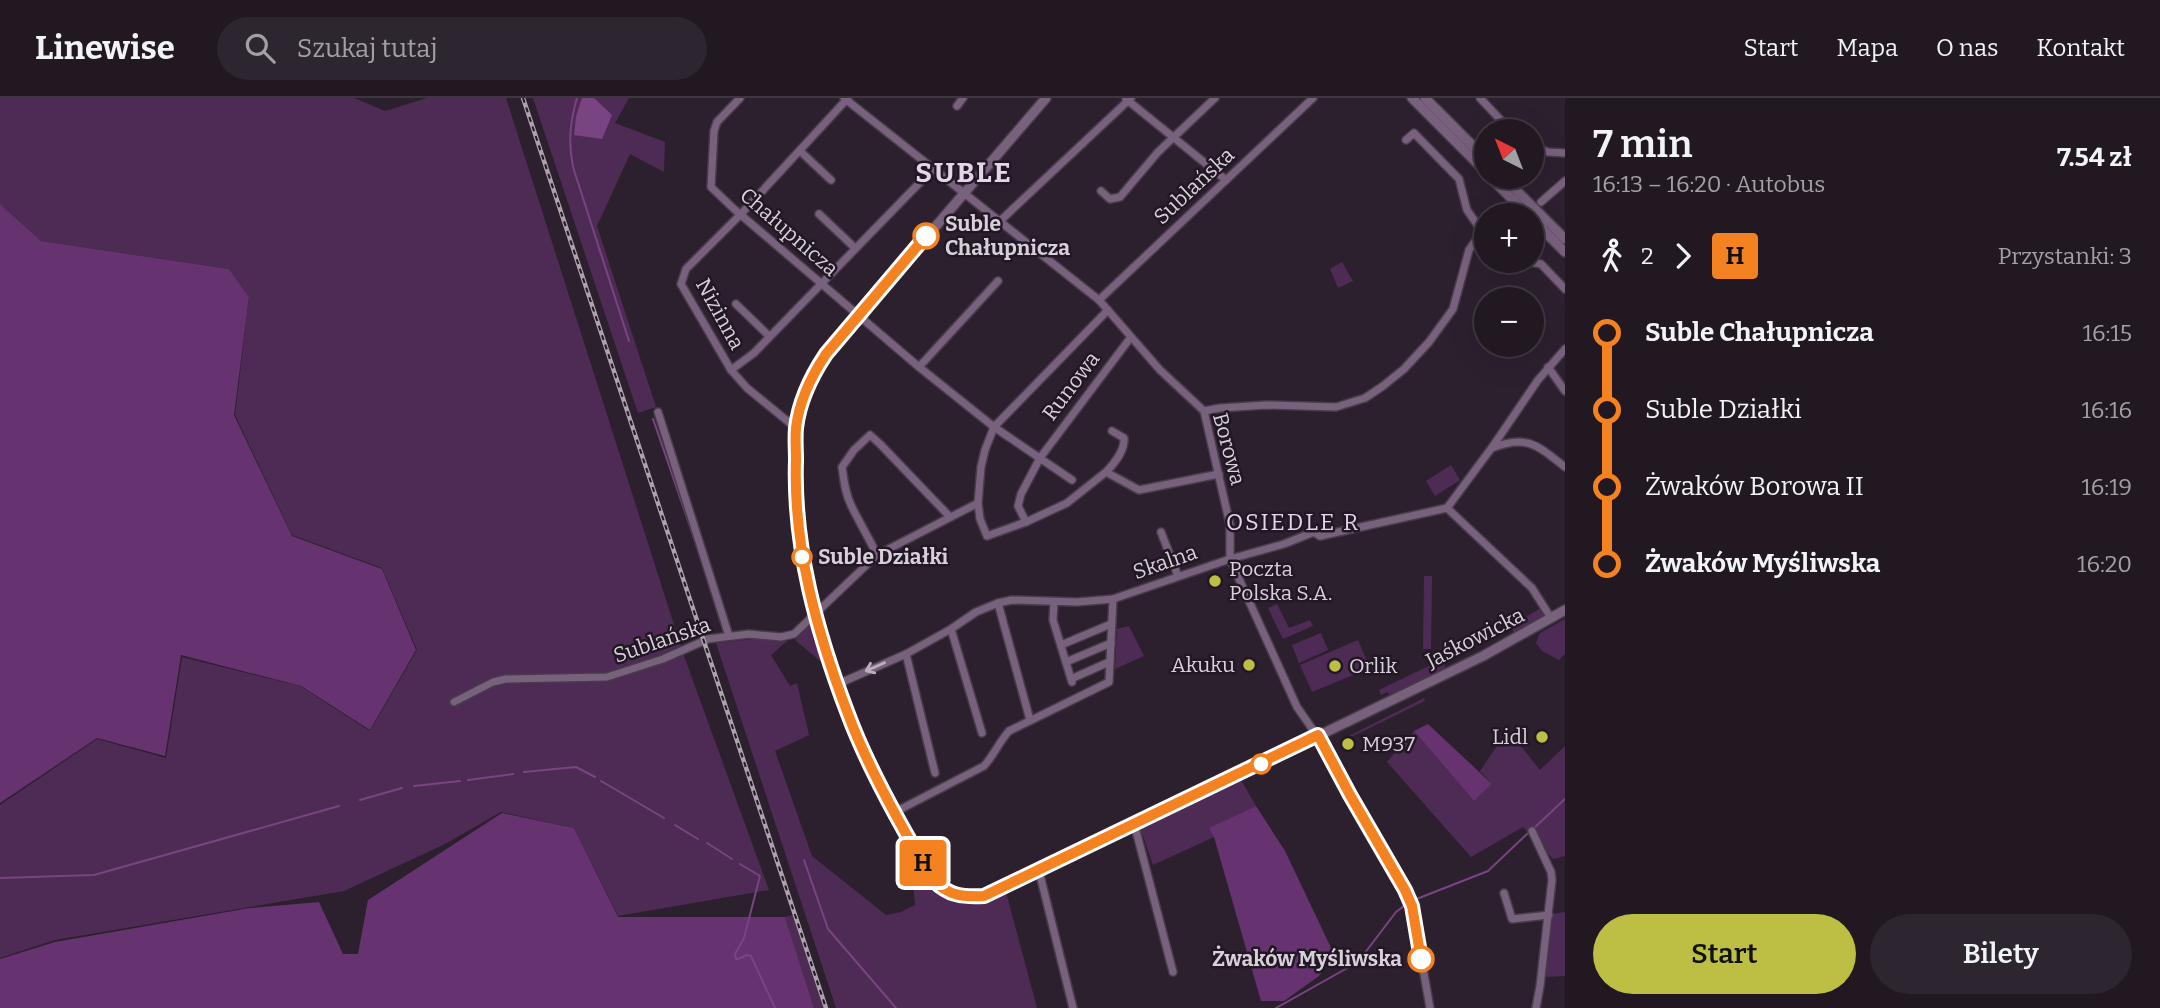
<!DOCTYPE html>
<html lang="pl">
<head>
<meta charset="utf-8">
<style>
	body { margin:0; font-family:Bitter,serif; background:#2d252f; color:#f1f3f6; height:100vh; display:flex; flex-direction:column; font-size:26px; white-space:nowrap }
	* { box-sizing:border-box; margin:0 }
	p { font-size:23px; color:#a2a0a5 }
	.icon { flex:none; width:38px; height:38px; fill:none; stroke:currentColor; stroke-width:2; stroke-linecap:round; stroke-linejoin:round }
	.map { position:relative; flex:1; overflow:hidden }
	.panel { display:flex; flex-direction:column; background:#211822; width:595px }
	.panel>* { flex:none }
	.badge { padding:0 14px; border-radius:5px; font-size:24px; line-height:46px }
	.needle { width:46px; rotate:318deg }
	.controls { position:absolute; left:1474px; top:21px; display:grid; gap:14px }
	.controls a { display:grid; place-items:center; width:70px; height:70px; border-radius:50%; background:#211822; box-shadow:0 7px 28px #0002,0 0 0 2px #3e3740; font-size:35px }
	.map>.badge { position:absolute; translate:-50% -50%; box-shadow:0 0 0 4px #fff }
	.legs { display:flex; align-items:center; gap:10px; height:77px; padding:0 28px; font-size:23px }
	.legs p { margin-inline-start:auto }
	.head { display:flex; align-items:center; justify-content:space-between; height:119px; padding:0 28px }
	h1 { font-size:38px; font-weight:600; line-height:52px }
	.button { display:flex; gap:14px; margin-top:auto; padding:14px 28px }
	.button a { flex:1; height:80px; border-radius:42px; background:#bcbf44; color:#111; font-size:28px; font-weight:600; line-height:80px; text-align:center }
	.button a+a { background:#2d252f; color:#f1f3f6 }
	ul { padding:0 28px; list-style:none }
	li { display:flex; align-items:center; gap:24px; height:77px; font-size:26px }
	li i { display:grid; place-items:center; width:10px; height:100%; margin:0 9px; background:currentColor }
	li i::after { content:''; width:18px; height:18px; margin:-9px; border:5px solid; border-radius:50%; background:#211822 }
	li p { margin-inline-start:auto }
	li:first-child i { background:linear-gradient(#0000 50%,currentColor 0) }
	li:last-child i { background:linear-gradient(currentColor 50%,#0000 0) }
	header { display:flex; align-items:center; gap:42px; box-sizing:border-box; height:98px; padding:0 35px; background:#211822; border-bottom:2px solid #3e3740 }
	header strong { font-size:33px }
	nav { display:flex; gap:38px; margin-inline-start:auto; font-size:24px }
	.search { width:490px; height:63px; background:#2d252f; display:flex; align-items:center; gap:18px; box-sizing:border-box; padding:0 24px; border-radius:38px; color:#a2a0a5; font-size:26px }
	main { display:flex; flex:1; min-height:0 }
	.map>svg:first-child { display:block }
</style>
</head>
<body>
<header>
<strong>Linewise</strong>
<div class="search"><svg class="icon" aria-label="search" viewBox="0 0 24 24"><circle cx="10" cy="10" r="6"/><path d="M15 15l6 6"/></svg>Szukaj tutaj</div>
<nav><a>Start</a><a>Mapa</a><a>O nas</a><a>Kontakt</a></nav>
</header>
<main>
<div class="map">
<svg width="1565" height="910" viewBox="0 0 1565 910">
	<rect width="100%" height="100%" fill="#2c202e"/>
	<g fill="#4e2b54">
		<polygon points="0,0 354,0 385,13 427,0 506,0 684,558 769,792 618,818 574,730 501,714 445,746 344,793 55,842 0,860 0,707 97,641 166,660 182,559 300,588 370,633 417,552 382,470 292,437 235,317 249,199 229,171 41,143 0,106"/>
		<polygon points="533,0 629,0 615,25 665,44 664,74 630,56 597,128 656,309 638,315"/>
		<polygon points="1342,164 1353,183 1338,190 1330,171"/>
		<polygon points="1451,367 1460,382 1435,398 1426,383"/>
		<polygon points="1424,478 1432,478 1431,551 1423,551"/>
		<polygon points="1277,506 1289,530 1310,522 1313,528 1283,541 1268,510"/>
		<polygon points="1541,510 1545,515 1543,520 1515,536 1510,528"/>
		<polygon points="1565,521 1565,556 1559,562 1542,553 1536,545 1540,535"/>
		<polygon points="811,526 815,537 813,538 814,544 817,544 825,567 795,542"/>
		<polygon points="1129,528 1144,558 1115,571 1117,531"/>
		<polygon points="1321,535 1328,552 1299,565 1292,547"/>
		<polygon points="763,540 787,543 771,557 790,588 797,585 809,637 775,653 812,758 886,817 901,814 915,807 913,784 924,779 954,805 981,803 1006,794 1037,910 836,910 716,545"/>
		<polygon points="1358,542 1370,570 1312,594 1300,567"/>
		<polygon points="1443,561 1445,568 1443,573 1404,592 1389,596 1387,594 1381,597 1379,592"/>
		<polygon points="1424,600 1425,603 1347,641 1343,641"/>
		<polygon points="1508,632 1540,672 1565,648 1565,758 1553,761 1523,729 1471,759 1387,664 1414,633 1474,703 1492,686 1480,673"/>
		<polygon points="1241,682 1256,708 1210,730 1214,739 1153,767 1140,729"/>
		<polygon points="1565,814 1565,878 1545,879 1552,816"/>
		<polygon points="793,817 824,910 814,910 785,819"/>
	</g>
	<g fill="#663370">
		<polygon points="0,106 41,143 229,171 249,199 234,317 292,438 382,471 416,552 370,632 301,588 181,557 165,658 97,640 0,705"/>
		<polygon points="1428,626 1492,686 1474,703 1414,633"/>
		<polygon points="1256,708 1285,753 1335,858 1319,878 1284,903 1261,903 1214,739 1209,730"/>
		<polygon points="502,715 574,730 618,819 785,819 814,910 0,910 0,861 55,844 250,810 319,804 343,856 358,856 368,802"/>
	</g>
	<polygon fill="#784482" points="582,0 594,0 612,17 602,41 574,37 576,18"/>
	<g fill="none" stroke-linecap="round" stroke-linejoin="round">
		<g stroke="#784482" stroke-width="2">
			<path d="M 577,0 C 570,24 568,44 573,69 L 629,243"/>
			<polyline points="653,321 704,469"/>
			<polyline points="524,674 576,669 595,679"/>
			<polyline points="468,682 513,676"/>
			<polyline points="601,683 664,720"/>
			<polyline points="414,688 460,683"/>
			<polyline points="360,702 402,690"/>
			<polyline points="675,727 698,741"/>
			<polyline points="1532,732 1565,701"/>
			<polyline points="707,745 732,761"/>
			<polyline points="804,762 828,831 896,910"/>
			<polyline points="740,766 760,778 744,840 735,856 736,861 738,861 747,857 751,858 775,910"/>
			<polyline points="0,780 94,777 339,708"/>
			<polyline points="1414,802 1488,773 1528,735"/>
			<polyline points="1276,910 1358,864 1396,814 1409,804"/>
		</g>
		<g stroke="#483c49" stroke-width="10">
			<g id="minor">
				<polyline points="740,0 717,24 714,33 711,89 734,111 919,269 994,329 1072,382"/>
				<polyline points="844,0 1099,202 1160,272 1204,313 1230,427 1230,461 1297,609 1327,652 1350,697 1405,792 1412,808 1430,910"/>
				<polyline points="1480,0 1511,33"/>
				<polyline points="1126,1 1226,82"/>
				<polyline points="957,8 963,0"/>
				<polyline points="1406,42 1414,35 1459,81 1467,112 1486,139"/>
				<polyline points="1531,47 1548,54 1565,55"/>
				<polyline points="800,53 831,82"/>
				<polyline points="1101,93 1110,101 1120,99 1158,54 1215,0"/>
				<polyline points="1541,104 1565,83"/>
				<polyline points="819,116 855,150"/>
				<polyline points="1497,117 1515,101"/>
				<polyline points="1000,123 1131,0"/>
				<polyline points="1524,163 1541,166 1565,191"/>
				<polyline points="1099,202 1313,0"/>
				<polyline points="736,206 769,238"/>
				<polyline points="919,269 998,183"/>
				<polyline points="1548,269 1565,293"/>
				<polyline points="731,272 754,255 933,71"/>
				<polyline points="1204,313 1220,310 1266,307 1336,309 1365,300 1383,288 1404,271 1429,244 1453,211 1469,152 1486,128"/>
				<polyline points="658,314 729,538"/>
				<polyline points="796,330 747,290 731,272 681,186 686,171 741,116 848,0"/>
				<path d="M 1492,350 C 1528,336 1538,348 1565,369"/>
				<path d="M 1106,374 C 1114,366 1125,352 1124,340 L 1112,333"/>
				<polyline points="978,405 980,421 987,438 1026,424 1067,405 1106,374 1139,392 1219,376"/>
				<polyline points="1447,410 1532,490 1551,520"/>
				<polyline points="1026,424 1018,408 1021,396 1040,360 1131,239"/>
				<polyline points="1161,434 1178,478"/>
				<path d="M 877,457 C 869,440 859,424 851,407 C 845,395 844,383 842,369 L 854,352 L 870,337 L 880,346 L 950,419"/>
				<polyline points="1054,504 1053,522 1072,584"/>
				<polyline points="998,505 1030,622"/>
				<polyline points="951,531 982,635"/>
				<polyline points="1061,547 1111,526"/>
				<polyline points="906,556 935,675"/>
				<polyline points="1066,564 1111,545"/>
				<polyline points="1071,581 1109,564"/>
				<polyline points="838,586 906,556 951,531 976,514 998,505 1012,502 1077,504 1113,501 1230,461 1284,446 1314,434 1320,438 1447,410 1493,348 1538,282 1565,251"/>
				<polyline points="454,604 493,584 506,581 607,579 663,561 708,541 749,536 781,539 794,536 877,457 978,405 981,369 985,352 994,329 1108,212"/>
				<path d="M 895,714 L 984,668 C 994,657 999,644 1009,633 L 1109,584 L 1113,501"/>
				<polyline points="1134,725 1173,874"/>
				<polyline points="1532,733 1551,774 1552,782 1540,888 1536,910"/>
				<polyline points="1039,773 1073,910"/>
				<polyline points="1504,795 1512,821 1549,817"/>
			</g>
		</g>
		<g stroke="#483c49" stroke-width="12">
			<g id="tertiary">
				<path d="M 1046,0 L 826,256 C 815,272 806,290 801,308 C 795,327 796,347 795,366 C 794,422 804,470 819,523 C 828,555 836,589 849,619 C 863,652 879,683 896,715 C 908,737 925,782 948,794 C 968,805 989,796 1008,788 L 1483,558 L 1565,512"/>
				<polyline points="1412,0 1486,74"/>
				<polyline points="1425,0 1486,61"/>
				<polyline points="1490,79 1528,117"/>
				<polyline points="1503,79 1565,141"/>
				<polyline points="1531,120 1565,154"/>
			</g>
		</g>
		<use href="#minor" stroke="#78617d" stroke-width="7"/>
		<use href="#tertiary" stroke="#78617d" stroke-width="9"/>
		<g stroke="#aba2ac" stroke-width="4.5">
			<polyline id="rail" points="523,0 826,910"/>
		</g>
		<use href="#rail" stroke="#221724" stroke-width="2" stroke-dasharray="5" stroke-linecap="butt"/>
	</g>
	<defs><path id="oneway-shaft" d="M-6 0H5M1.5-3L5.5 0L1.5 3" fill="none" stroke-width="1.6" stroke-linecap="round" stroke-linejoin="round" transform="scale(1.75)"/></defs>
	<use stroke="#bbafbd" href="#oneway-shaft" transform="translate(875 569) rotate(156)"/>
	<g fill="none" stroke-linecap="round" stroke-linejoin="round">
		<g stroke="#fff" stroke-width="16">
			<path id="line-1" d="M 926,138 L 826,256 C 812,277 799,304 796,330 C 795,340 796,351 796,362 C 793,449 817,535 848,616 C 868,670 903,732 933,782 C 949,798 962,799 984,798 L 1318,637 L 1350,697 L 1405,792 L 1412,808 L 1421,861"/>
		</g>
		<use href="#line-1" stroke="#f58220" stroke-width="10"/>
	</g>
	<g fill="#fff" stroke="#f58220" stroke-width="3.5">
		<circle cx="926" cy="138" r="12"/>
		<circle cx="802" cy="459" r="9"/>
		<circle cx="1261" cy="666" r="9"/>
		<circle cx="1421" cy="861" r="12"/>
	</g>
	<g fill="#bcbf44" stroke="#221724" stroke-width="2.5">
		<circle cx="1215" cy="483" r="7"/>
		<circle cx="1249" cy="567" r="7"/>
		<circle cx="1335" cy="568" r="7"/>
		<circle cx="1542" cy="639" r="7"/>
		<circle cx="1348" cy="646" r="7"/>
	</g>
	<g text-anchor="middle" dominant-baseline="central" stroke-width="5" stroke-linejoin="round" paint-order="stroke">
		<g font-size="21" fill="#d8d0d9" stroke="#221724">
			<text transform="translate(1194 88) rotate(-43)">Sublańska</text>
			<text transform="translate(789 134) rotate(41)">Chałupnicza</text>
			<text transform="translate(720 216) rotate(61)">Nizinna</text>
			<text transform="translate(1071 288) rotate(-53)">Runowa</text>
			<text transform="translate(1229 351) rotate(75)">Borowa</text>
			<text transform="translate(1165 464) rotate(-19)">Skalna</text>
			<text transform="translate(1475 540) rotate(-27)">Jaśkowicka</text>
			<text transform="translate(662 542) rotate(-19)">Sublańska</text>
		</g>
		<g font-size="21" font-weight="bold" fill="#d8d0d9" stroke="#221724" text-anchor="start">
			<text x="945" y="126">Suble<tspan x="945" dy="24">Chałupnicza</tspan></text>
			<text x="818" y="459">Suble Działki</text>
			<text x="1402" y="861" text-anchor="end">Żwaków Myśliwska</text>
		</g>
		<g font-size="21" fill="#d8d0d9" stroke="#221724" text-anchor="start">
			<text x="1229" y="471">Poczta<tspan x="1229" dy="24">Polska S.A.</tspan></text>
			<text x="1235" y="567" text-anchor="end">Akuku</text>
			<text x="1349" y="568">Orlik</text>
			<text x="1528" y="639" text-anchor="end">Lidl</text>
			<text x="1362" y="646">M937</text>
		</g>
		<g font-size="23" letter-spacing="2" fill="#e5d5e8" stroke="#221724">
			<text x="1293" y="424">OSIEDLE R</text>
		</g>
		<g font-size="28" font-weight="bold" letter-spacing="2" fill="#e5d5e8" stroke="#221724">
			<text x="964" y="74">SUBLE</text>
		</g>
	</g>
</svg>
<div class="controls">
<a><svg class="needle" viewBox="-14 -14 28 28"><path d="M0-13l5 13h-10z" fill="#e53935"/><path d="M0 13l5-13h-10z" fill="#a2a0a5"/></svg></a>
<a>+</a>
<a>−</a>
</div>
<b class="badge" style="left:923px;top:765px;background:#f58220;color:#111">H</b>
</div>
<section class="panel">
<div class="head"><div><h1>7 min</h1><p>16:13 – 16:20 · Autobus</p></div><b>7.54 zł</b></div>
<div class="legs"><svg class="icon" aria-label="walk" viewBox="0 0 24 24"><circle cx="13" cy="4" r="2"/><path d="M13 8l-2 6 4 7M11 14l-3 7M7 12l3-4h3l4 4"/></svg>2<svg class="icon" aria-label="forward" viewBox="0 0 24 24"><path d="M9 5l7 7-7 7"/></svg><b class="badge" style="background:#f58220;color:#111">H</b><p>Przystanki: 3</p></div>
<ul>
<li><i style="color:#f58220"></i><b>Suble Chałupnicza</b><p>16:15</p></li>
<li><i style="color:#f58220"></i><span>Suble Działki</span><p>16:16</p></li>
<li><i style="color:#f58220"></i><span>Żwaków Borowa II</span><p>16:19</p></li>
<li><i style="color:#f58220"></i><b>Żwaków Myśliwska</b><p>16:20</p></li>
</ul>
<div class="button"><a>Start</a><a>Bilety</a></div>
</section>
</main>
</body>
</html>
